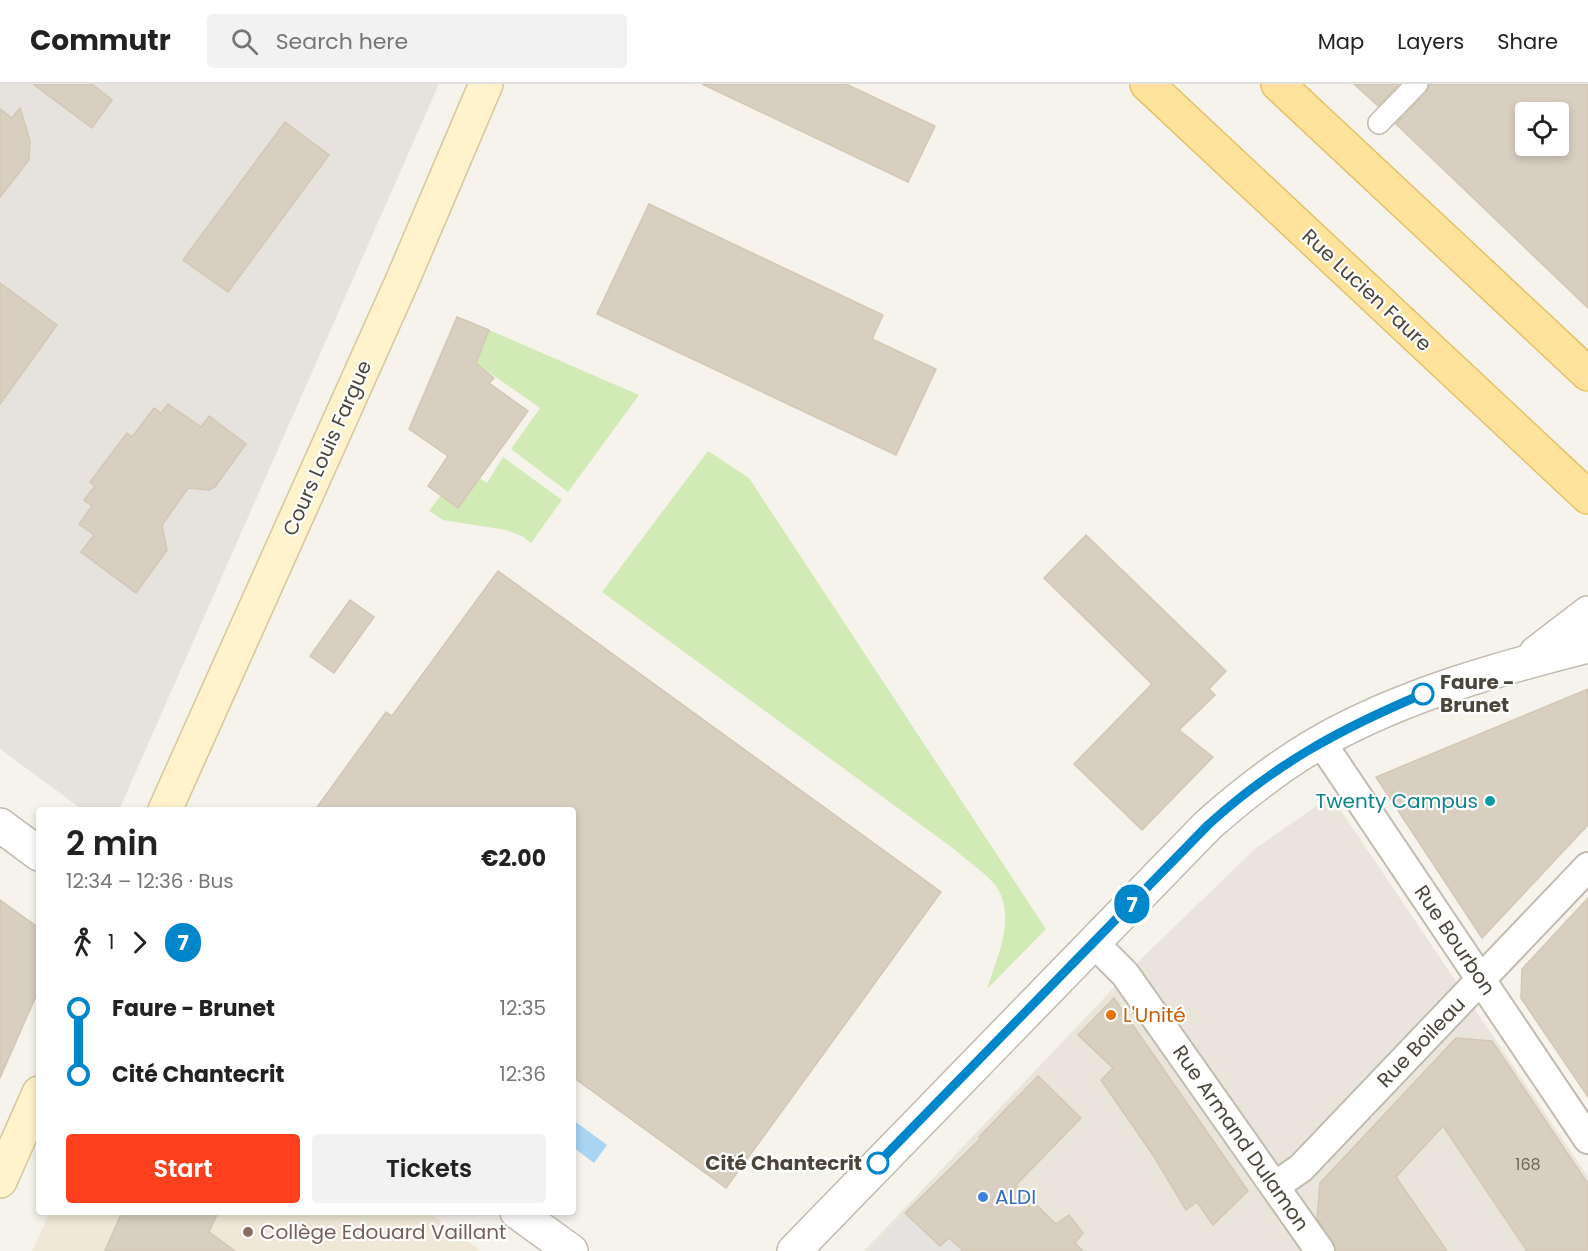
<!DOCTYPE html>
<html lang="en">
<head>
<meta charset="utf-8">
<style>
	body { margin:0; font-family:Poppins,sans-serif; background:#f2f2f2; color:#222; height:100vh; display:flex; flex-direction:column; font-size:22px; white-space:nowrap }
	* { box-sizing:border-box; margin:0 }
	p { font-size:20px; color:#767676 }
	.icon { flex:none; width:33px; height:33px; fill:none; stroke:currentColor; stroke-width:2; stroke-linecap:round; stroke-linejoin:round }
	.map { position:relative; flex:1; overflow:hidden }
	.sheet { position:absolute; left:36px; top:723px; width:540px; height:408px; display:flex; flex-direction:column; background:#fff; border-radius:6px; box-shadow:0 3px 9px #0003 }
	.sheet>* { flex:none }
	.badge { padding:0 12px; border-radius:20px; font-size:21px; line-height:39px }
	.buttons { position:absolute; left:1515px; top:18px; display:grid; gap:12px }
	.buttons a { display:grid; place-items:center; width:54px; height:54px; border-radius:6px; background:#fff; box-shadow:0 3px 9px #0003; font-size:30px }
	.map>.badge { position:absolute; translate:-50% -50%; box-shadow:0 0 0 3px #fff }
	.legs { display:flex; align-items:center; gap:9px; height:66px; padding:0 30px; font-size:20px }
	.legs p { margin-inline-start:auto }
	.overview { display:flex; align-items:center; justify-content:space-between; height:102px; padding:0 30px }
	h1 { font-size:33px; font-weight:600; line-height:45px }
	.button { display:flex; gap:12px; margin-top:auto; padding:12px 30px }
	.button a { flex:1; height:69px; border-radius:6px; background:#fc3f1d; color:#fff; font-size:24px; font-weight:600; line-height:69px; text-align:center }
	.button a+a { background:#f2f2f2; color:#222 }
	ul { padding:0 30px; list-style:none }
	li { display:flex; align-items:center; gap:21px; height:66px; font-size:22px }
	li i { display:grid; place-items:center; width:9px; height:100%; margin:0 8px; background:currentColor }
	li i::after { content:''; width:15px; height:15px; margin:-8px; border:4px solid; border-radius:50%; background:#fff }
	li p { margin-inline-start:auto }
	li:first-child i { background:linear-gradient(#0000 50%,currentColor 0) }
	li:last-child i { background:linear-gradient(currentColor 50%,#0000 0) }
	header { display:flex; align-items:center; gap:36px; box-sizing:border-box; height:84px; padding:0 30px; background:#fff; border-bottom:2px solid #e0e0e0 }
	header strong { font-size:28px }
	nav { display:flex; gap:33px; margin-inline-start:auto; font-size:21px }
	.search { width:420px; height:54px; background:#f2f2f2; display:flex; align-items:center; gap:15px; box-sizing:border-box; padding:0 21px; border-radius:6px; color:#767676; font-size:22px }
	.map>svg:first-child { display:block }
</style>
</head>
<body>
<header>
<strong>Commutr</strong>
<div class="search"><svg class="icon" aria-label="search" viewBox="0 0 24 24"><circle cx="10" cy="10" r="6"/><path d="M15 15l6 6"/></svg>Search here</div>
<nav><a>Map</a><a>Layers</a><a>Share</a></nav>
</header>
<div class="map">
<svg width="1588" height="1167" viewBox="0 0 1588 1167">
	<rect width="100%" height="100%" fill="#f6f3ec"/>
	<polygon fill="#eae5da" points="1331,712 1588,1093 1588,1167 864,1167 1144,872 1256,764"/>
	<polygon fill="#e6e2dd" points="0,0 439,0 119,726 83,726 0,665"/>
	<polygon fill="#efe8d6" points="50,1128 428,1128 481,1167 32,1167"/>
	<g fill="#d2eab5">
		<polygon points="489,246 639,311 568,408 511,365 540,324 476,279"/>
		<path d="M 708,367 L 749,394 L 1046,845 L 987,905 C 997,873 1017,834 996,802 C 988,791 965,775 954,765 L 602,508 Z"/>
		<polygon points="503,373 562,416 531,459 522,452 506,446 443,436 429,427 441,411 458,424 480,394 487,399"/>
	</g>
	<polygon fill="#e5e3e0" points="905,1129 940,1162 949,1154 963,1167 869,1167"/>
	<polygon fill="#a9d4f2" points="573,1036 607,1061 594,1079 573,1063"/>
	<g fill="#d8cfc1" stroke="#d3c7b4" stroke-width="1.5" fill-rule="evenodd">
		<polygon points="33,0 92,0 112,16 92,44"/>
		<polygon points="702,0 846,0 935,42 908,98"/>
		<polygon points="1354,0 1399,0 1378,22"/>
		<path d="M 1429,0 L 1588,0 L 1588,224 L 1396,40 L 1426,9 ZM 1526,28 L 1558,28 L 1558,62 L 1526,62 Z"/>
		<polygon points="20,24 30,57 29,76 0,113 0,25 12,34"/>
		<polygon points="285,38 329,71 228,208 183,176"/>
		<polygon points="649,120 883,231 872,255 936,285 896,371 597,230"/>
		<polygon points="0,199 57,241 0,320"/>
		<polygon points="457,233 489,246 476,279 494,294 489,299 528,327 458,424 428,402 448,372 409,345"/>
		<polygon points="168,320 201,343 209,332 246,360 215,403 209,406 188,404 162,441 167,466 136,509 81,468 94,451 79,440 92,422 84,416 95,402 90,398 127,349 132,353 154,324 161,329"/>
		<polygon points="1086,451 1226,587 1209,605 1215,611 1179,646 1213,673 1142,746 1074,680 1152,600 1044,494"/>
		<polygon points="498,487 941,808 726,1104 573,993 573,726 315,726 386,628 392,632"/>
		<polygon points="350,516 374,533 334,589 310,572"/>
		<polygon points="1588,605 1588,741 1482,854 1376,693"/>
		<polygon points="1588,814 1588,1013 1521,914 1522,885"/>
		<polygon points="0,816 39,844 39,905 0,994"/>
		<polygon points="1114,914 1248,1107 1213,1141 1197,1118 1186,1126 1153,1071 1101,996 1113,984 1078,951"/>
		<polygon points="1456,954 1492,957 1588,1100 1588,1167 1527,1167 1443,1042 1396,1093 1447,1167 1336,1167 1333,1158 1317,1134 1320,1099"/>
		<polygon points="1038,992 1081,1034 1016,1101 1056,1140 1069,1131 1083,1149 1075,1159 1083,1167 963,1167 949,1154 940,1162 905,1129 980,1055 979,1053"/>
		<polygon points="122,1128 218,1128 209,1148 235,1167 105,1167"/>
	</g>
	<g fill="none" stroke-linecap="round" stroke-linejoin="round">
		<g stroke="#c2bbae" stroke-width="24">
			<polyline id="pedestrian" points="1379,39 1417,0"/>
		</g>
		<g stroke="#c2bbae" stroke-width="32">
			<g id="minor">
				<polyline points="1321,658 1588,1055"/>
				<polyline points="1093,858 1125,890 1320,1167"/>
				<polyline points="1275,1102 1301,1084 1588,783"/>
			</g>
		</g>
		<g stroke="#c2bbae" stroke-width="36">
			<g id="tertiary">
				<polyline points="1536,569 1588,529"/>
				<polyline points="0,741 39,770"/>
				<polyline points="517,1128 571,1167"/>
				<path d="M 794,1167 L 1208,741 C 1243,710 1280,681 1322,657 C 1404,611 1497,585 1588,562"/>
			</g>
		</g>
		<g stroke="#d6c79b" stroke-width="36">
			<g id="secondary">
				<polyline points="165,726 403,195 486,0"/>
				<polyline points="0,1097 39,1009"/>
			</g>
		</g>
		<g stroke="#e6c16a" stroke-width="36">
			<g id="primary">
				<polyline points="1147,0 1588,413"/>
				<polyline points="1278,0 1588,290"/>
			</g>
		</g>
		<use href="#pedestrian" stroke="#fff" stroke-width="21"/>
		<use href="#minor" stroke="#fff" stroke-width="28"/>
		<use href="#tertiary" stroke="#fff" stroke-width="33"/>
		<use href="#secondary" stroke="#fff3cd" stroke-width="33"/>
		<use href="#primary" stroke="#ffe39c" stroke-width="33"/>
	</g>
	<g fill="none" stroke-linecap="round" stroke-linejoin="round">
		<g stroke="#fff" stroke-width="14">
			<path id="line-1" d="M 878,1079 L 1208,741 C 1275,680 1340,645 1423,610"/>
		</g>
		<use href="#line-1" stroke="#0086cb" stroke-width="9"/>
	</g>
	<g fill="#fff" stroke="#0086cb" stroke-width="3">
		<circle cx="1423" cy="610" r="10"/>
		<circle cx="878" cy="1079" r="10"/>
	</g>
	<circle fill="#0f9aa8" stroke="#fff" stroke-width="2" cx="1490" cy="717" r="6"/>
	<circle fill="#e8710a" stroke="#fff" stroke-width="2" cx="1111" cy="931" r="6"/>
	<circle fill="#3f7fe0" stroke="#fff" stroke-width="2" cx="983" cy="1113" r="6"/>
	<circle fill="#8d6e63" stroke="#fff" stroke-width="2" cx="248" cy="1148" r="6"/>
	<g text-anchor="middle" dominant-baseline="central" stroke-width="4.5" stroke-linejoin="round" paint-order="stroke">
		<g font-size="16" fill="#6e675b">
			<text x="1528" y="1080">168</text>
		</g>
		<g font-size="20" fill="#4b4439" stroke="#fff">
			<text transform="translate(1367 206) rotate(43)">Rue Lucien Faure</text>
			<text transform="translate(327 364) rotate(-66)">Cours Louis Fargue</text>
			<text transform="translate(1455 856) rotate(56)">Rue Bourbon</text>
			<text transform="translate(1421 958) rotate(-46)">Rue Boileau</text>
			<text transform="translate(1241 1054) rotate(55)">Rue Armand Dulamon</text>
		</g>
		<g font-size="20" font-weight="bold" fill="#4b4439" stroke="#fff" text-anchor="start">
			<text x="1440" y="598">Faure -<tspan x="1440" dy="23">Brunet</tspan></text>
			<text x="862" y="1079" text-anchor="end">Cité Chantecrit</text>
		</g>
		<g font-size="20" fill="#0d838f" stroke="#fff" text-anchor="end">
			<text x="1478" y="717">Twenty Campus</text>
		</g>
		<g font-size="20" fill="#c56008" stroke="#fff" text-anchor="start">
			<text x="1123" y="931">L'Unité</text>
		</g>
		<g font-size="20" fill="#366cbe" stroke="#fff" text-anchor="start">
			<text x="995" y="1113">ALDI</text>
		</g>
		<g font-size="20" fill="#785e54" stroke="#fff" text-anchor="start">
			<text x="260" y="1148">Collège Edouard Vaillant</text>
		</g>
	</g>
</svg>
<div class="buttons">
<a><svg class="icon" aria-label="locate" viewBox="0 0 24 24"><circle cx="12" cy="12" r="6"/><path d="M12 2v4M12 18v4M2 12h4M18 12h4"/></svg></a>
</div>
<b class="badge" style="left:1132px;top:820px;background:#0086cb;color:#fff">7</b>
<section class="sheet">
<div class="overview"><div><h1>2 min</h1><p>12:34 – 12:36 · Bus</p></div><b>€2.00</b></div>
<div class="legs"><svg class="icon" aria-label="walk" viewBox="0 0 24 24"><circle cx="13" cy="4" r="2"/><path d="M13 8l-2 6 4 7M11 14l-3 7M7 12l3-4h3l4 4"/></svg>1<svg class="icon" aria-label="forward" viewBox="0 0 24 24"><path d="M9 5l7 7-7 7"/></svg><b class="badge" style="background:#0086cb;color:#fff">7</b></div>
<ul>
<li><i style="color:#0086cb"></i><b>Faure - Brunet</b><p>12:35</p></li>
<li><i style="color:#0086cb"></i><b>Cité Chantecrit</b><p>12:36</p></li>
</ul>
<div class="button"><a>Start</a><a>Tickets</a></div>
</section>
</div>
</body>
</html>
